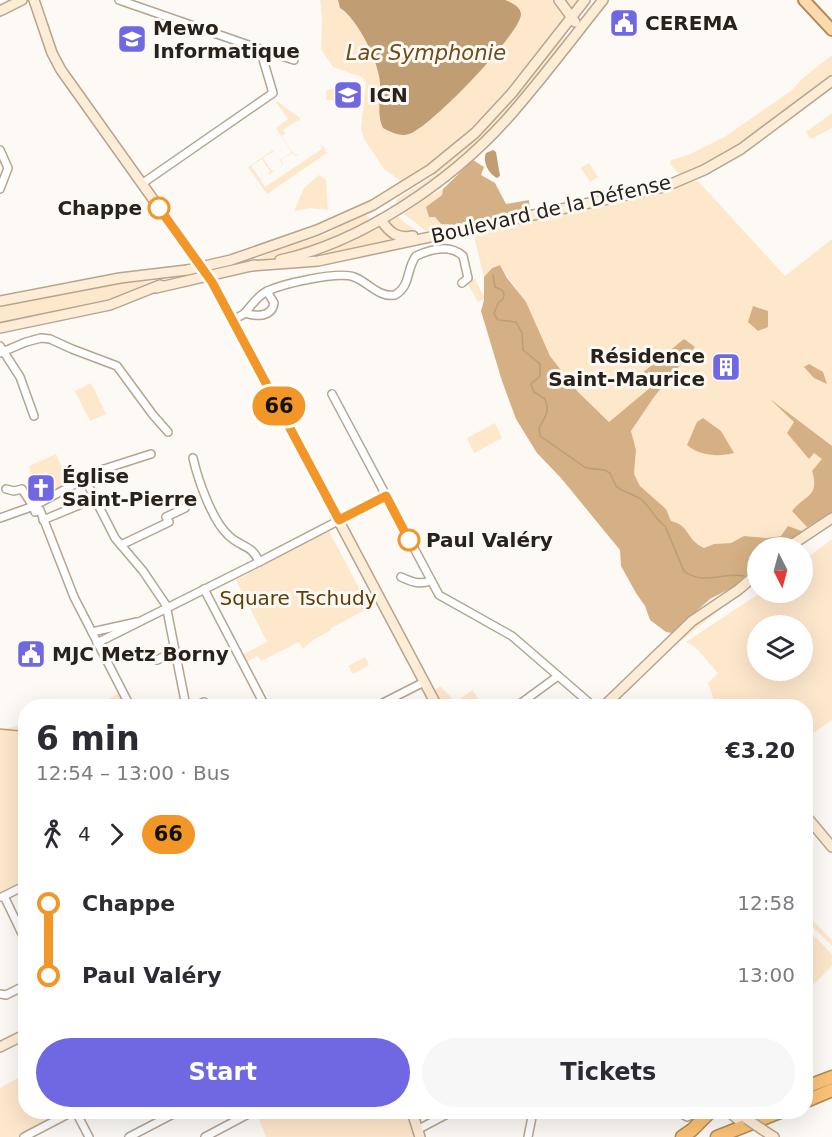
<!DOCTYPE html>
<html lang="en">
<head>
<meta charset="utf-8">
<style>
	body { margin:0; font-family:"DejaVu Sans",sans-serif; background:#f7f7f7; color:#2b2b33; height:100vh; display:flex; flex-direction:column; font-size:22px; white-space:nowrap }
	* { box-sizing:border-box; margin:0 }
	p { font-size:20px; color:#7c7c81 }
	.icon { flex:none; width:33px; height:33px; fill:none; stroke:currentColor; stroke-width:2; stroke-linecap:round; stroke-linejoin:round }
	.map { position:relative; flex:1; overflow:hidden }
	.details { position:absolute; left:18px; top:699px; width:795px; height:420px; display:flex; flex-direction:column; background:#fff; border-radius:24px; box-shadow:0 6px 24px #0002 }
	.details>* { flex:none }
	.badge { padding:0 12px; border-radius:20px; font-size:21px; line-height:39px }
	.needle { width:39px; rotate:174deg }
	.buttons { position:absolute; left:747px; top:537px; display:grid; gap:12px }
	.buttons a { display:grid; place-items:center; width:66px; height:66px; border-radius:50%; background:#fff; box-shadow:0 6px 24px #0002; font-size:30px }
	.map>.badge { position:absolute; translate:-50% -50%; box-shadow:0 0 0 3px #fff }
	.legs { display:flex; align-items:center; gap:9px; height:66px; padding:0 18px; font-size:20px }
	.legs p { margin-inline-start:auto }
	.summary { display:flex; align-items:center; justify-content:space-between; height:102px; padding:0 18px }
	h1 { font-size:33px; font-weight:600; line-height:45px }
	.primary-button { display:flex; gap:12px; margin-top:auto; padding:12px 18px }
	.primary-button a { flex:1; height:69px; border-radius:36px; background:#7067e2; color:#fff; font-size:24px; font-weight:600; line-height:69px; text-align:center }
	.primary-button a+a { background:#f7f7f7; color:#2b2b33 }
	ul { padding:0 18px; list-style:none }
	li { display:flex; align-items:center; gap:21px; height:72px; font-size:22px }
	li i { display:grid; place-items:center; width:9px; height:100%; margin:0 8px; background:currentColor }
	li i::after { content:''; width:15px; height:15px; margin:-8px; border:4px solid; border-radius:50%; background:#fff }
	li p { margin-inline-start:auto }
	li:first-child i { background:linear-gradient(#0000 50%,currentColor 0) }
	li:last-child i { background:linear-gradient(currentColor 50%,#0000 0) }
	.map>svg:first-child { display:block }
</style>
</head>
<body>
<div class="map">
<svg width="832" height="1137" viewBox="0 0 832 1137">
	<rect width="100%" height="100%" fill="#fdf9f5"/>
	<g fill="#fee8cc" fill-rule="evenodd">
		<polygon points="320,0 585,0 499,107 407,185 384,169 364,139 361,129 366,82 362,77 333,67 321,49 322,18"/>
		<polygon points="561,34 568,39 508,112 479,143 398,206 396,200 431,177 450,159"/>
		<path d="M 832,55 L 832,75 C 798,105 760,129 723,154 L 722,157 L 694,170 L 679,174 L 670,164 L 671,160 L 688,155 L 726,136 L 792,90 L 803,78 Z"/>
		<path d="M 336,84 L 345,87 C 341,100 339,101 326,100 L 326,91 L 335,88 Z"/>
		<polygon points="277,101 300,118 299,122 298,120 283,130 285,133 282,136 295,155 299,154 296,156 292,153 281,160 283,164 281,167 282,164 274,151 263,158 272,171 275,170 269,175 267,175 270,172 262,159 251,166 260,179 263,178 261,181 265,187 322,149 320,143 325,149 328,148 325,150 327,153 267,194 248,167 273,150 280,160 292,152 276,128 288,119 276,102"/>
		<polygon points="832,113 832,128 811,139 806,132"/>
		<polygon points="589,163 598,177 590,182 581,168"/>
		<polygon points="319,175 326,180 328,210 310,208 294,211 304,188"/>
		<path d="M 698,181 L 785,276 L 832,239 L 832,518 L 807,533 L 766,538 L 744,536 L 731,543 L 714,544 L 704,548 C 685,539 691,526 671,522 L 666,509 L 640,486 L 634,474 L 636,450 L 631,431 L 654,397 L 695,347 L 641,374 L 651,387 L 609,422 L 578,392 L 550,356 L 517,290 L 500,265 L 492,268 L 484,277 L 472,229 L 664,187 Z"/>
		<polygon points="443,189 442,195 435,201 435,217 441,224 449,225 426,231 404,214 427,197"/>
		<polygon points="365,213 371,220 323,243 295,253 248,263 277,250 327,234"/>
		<path d="M 395,215 L 419,233 C 404,236 397,233 387,223 L 387,220 Z"/>
		<polygon points="378,224 403,239 326,255 325,253 325,250"/>
		<polygon points="175,275 109,302 0,324 0,304 122,283 154,281"/>
		<polygon points="475,279 485,299 478,302 467,282"/>
		<polygon points="91,383 106,414 90,421 75,391"/>
		<polygon points="495,423 502,438 474,453 467,438"/>
		<polygon points="56,454 69,485 33,502 32,499 54,489 46,471 43,473 45,478 33,483 29,466"/>
		<polygon points="329,531 371,611 369,612 367,609 331,628 331,630 313,640 303,649 299,642 261,661 258,656 246,662 242,655 267,642 236,580"/>
		<path d="M 832,539 L 832,720 L 806,738 L 806,706 L 716,706 L 708,683 L 718,673 L 696,648 L 686,642 L 760,593 L 802,592 L 803,561 ZM 758,626 L 802,626 L 802,670 L 758,670 Z"/>
		<polygon points="739,594 681,641 679,640 694,624"/>
		<polygon points="365,657 369,665 353,674 348,666"/>
		<polygon points="440,686 456,702 472,690 484,706 442,706 434,691"/>
		<polygon points="120,693 127,706 95,706"/>
		<polygon points="25,724 25,880 0,893 0,730"/>
		<polygon points="806,914 832,940 832,946 806,920"/>
		<polygon points="806,928 832,954 832,966 806,992"/>
		<polygon points="25,1074 26,1112 72,1112 24,1137 0,1137 0,1088"/>
		<polygon points="273,1112 412,1112 420,1137 266,1137 259,1119"/>
	</g>
	<g fill="#d4b084">
		<polygon points="473,160 484,167 481,175 495,183 506,204 529,200 530,210 528,212 458,225 441,224 435,217 429,217 426,207 442,195 443,189"/>
		<path d="M 500,265 L 507,278 L 526,302 L 550,356 L 578,392 L 609,422 L 651,387 L 641,374 L 684,339 L 695,347 L 654,397 L 631,431 L 636,450 L 634,474 L 640,486 L 666,509 L 671,521 C 691,526 685,539 704,548 L 714,544 L 731,543 L 744,536 L 766,538 L 781,536 L 788,526 L 807,533 L 787,547 L 758,548 L 757,569 L 752,569 L 737,585 L 710,599 L 672,633 L 666,632 L 650,620 L 645,606 L 636,593 L 621,566 L 620,550 L 561,478 L 537,453 L 516,419 L 502,381 L 481,311 L 484,300 L 484,277 L 492,268 Z"/>
		<polygon points="753,306 768,311 768,327 758,331 748,322"/>
		<polygon points="809,364 823,372 827,384 814,378 804,367"/>
		<path d="M 770,399 L 832,446 L 832,512 L 807,527 L 792,511 C 805,495 820,497 812,471 L 822,459 L 814,453 L 809,459 L 787,433 L 794,422 Z"/>
		<path d="M 703,418 L 721,431 L 734,453 C 718,457 700,456 687,445 L 697,422 Z"/>
	</g>
	<g fill="#c09d72">
		<path d="M 338,0 L 505,0 C 512,3 520,6 521,14 C 522,32 429,129 409,134 C 400,137 391,132 383,128 C 375,111 383,94 379,76 C 376,57 356,17 340,8 Z"/>
		<path d="M 493,150 L 496,152 L 500,176 L 497,178 C 489,174 482,162 486,153 Z"/>
	</g>
	<g fill="none" stroke-linecap="round" stroke-linejoin="round">
		<g stroke="#c09d72" stroke-width="1.5">
			<path d="M 493,275 L 495,287 L 502,290 L 504,294 L 503,299 L 498,303 L 494,314 L 498,320 L 516,322 L 522,333 L 523,350 L 540,364 L 540,376 L 531,384 L 534,392 L 545,399 C 550,412 545,417 539,428 L 540,436 L 586,468 L 604,470 L 610,473 L 616,486 C 624,493 634,494 642,500 C 651,508 655,519 665,526 L 684,571 C 703,586 723,572 744,576"/>
			<polyline points="0,729 21,731"/>
		</g>
		<g stroke="#b6a48f" stroke-width="10">
			<g id="street">
				<polyline points="119,0 260,49 273,93 143,183"/>
				<polyline points="260,49 294,60"/>
				<polyline points="0,150 8,168 0,189"/>
				<path d="M 245,313 C 257,317 272,317 274,303 L 267,291"/>
				<path d="M 233,320 C 236,318 243,315 245,313 C 251,306 256,298 264,293 C 279,284 338,271 354,277 C 368,282 379,298 395,295 C 411,286 406,269 416,256 C 431,249 450,244 463,256 L 468,278 L 462,283"/>
				<polyline points="0,346 20,377 34,416"/>
				<polyline points="0,353 26,342 41,338 50,339 72,349 117,366 153,415 168,432"/>
				<polyline points="332,394 439,595 512,636 593,706"/>
				<path d="M 193,458 C 198,480 212,520 228,535 C 241,548 252,544 259,562"/>
				<polyline points="85,479 115,538 143,571 166,605 186,706"/>
				<path d="M 6,489 L 14,491 L 22,489 C 26,497 33,503 35,512"/>
				<polyline points="34,506 40,510 74,597 130,706"/>
				<polyline points="0,518 34,506 101,470 151,454"/>
				<polyline points="43,520 94,499"/>
				<polyline points="121,545 169,522 166,517 185,508"/>
				<path d="M 401,577 C 412,582 419,585 431,581"/>
				<polyline points="204,589 265,706"/>
				<polyline points="92,632 137,622"/>
				<polyline points="97,643 259,562 386,496"/>
				<polyline points="157,660 175,651"/>
				<polyline points="196,706 204,702"/>
				<polyline points="377,706 424,682"/>
				<polyline points="517,706 558,676"/>
				<polyline points="4,896 26,942"/>
				<polyline points="2,897 26,885"/>
				<polyline points="0,994 6,995 26,985"/>
				<polyline points="76,1112 89,1137"/>
				<polyline points="678,1112 687,1117 697,1112"/>
				<polyline points="417,1130 451,1112"/>
				<polyline points="24,1137 72,1112"/>
				<polyline points="129,1137 177,1112"/>
				<polyline points="205,1137 252,1112"/>
				<polyline points="528,1137 533,1112"/>
			</g>
		</g>
		<g stroke="#b6a48f" stroke-width="12">
			<g id="secondary">
				<polyline points="34,0 52,53 61,70 212,282 437,706"/>
				<polyline points="559,0 575,22"/>
				<polyline points="0,11 22,0"/>
				<path d="M 381,220 C 390,233 397,239 413,236"/>
				<path d="M 280,260 C 362,242 450,182 506,120 C 540,82 571,40 603,0"/>
				<polyline points="251,266 318,261 664,187 704,170 741,149 832,81"/>
				<polyline points="156,288 255,265"/>
				<polyline points="0,301 120,278 187,270 231,260 317,230 373,205 431,169 475,133 512,93 585,0"/>
				<polyline points="0,328 110,305 160,285"/>
				<polyline points="787,548 832,518"/>
				<polyline points="604,706 692,621 738,590 758,573"/>
				<polyline points="806,816 832,847"/>
				<polyline points="0,1047 26,1034"/>
				<polyline points="412,1112 420,1137"/>
				<polyline points="729,1112 741,1122"/>
				<polyline points="763,1130 774,1137"/>
			</g>
		</g>
		<g stroke="#b28a56" stroke-width="14">
			<polyline id="primary" points="804,0 832,30"/>
		</g>
		<g stroke="#b28a56" stroke-width="15">
			<g id="highway">
				<polyline points="806,1087 832,1077"/>
				<polyline points="806,1101 832,1090"/>
				<polyline points="682,1137 692,1130 710,1112"/>
				<polyline points="717,1137 780,1112"/>
			</g>
		</g>
		<use href="#street" stroke="#fff" stroke-width="7"/>
		<use href="#secondary" stroke="#feedd6" stroke-width="9"/>
		<use href="#primary" stroke="#fddaad" stroke-width="10"/>
		<use href="#highway" stroke="#fbc277" stroke-width="12"/>
		<g stroke="#b6a48f" stroke-width="12" stroke-linecap="butt">
			<polyline id="secondary-bridge" points="747,1119 763,1130"/>
		</g>
		<use href="#secondary-bridge" stroke="#feedd6" stroke-width="9"/>
	</g>
	<g fill="none" stroke-linecap="round" stroke-linejoin="round">
		<g stroke="#fff" stroke-width="14">
			<polyline id="line-1" points="159,208 212,282 339,520 386,496 409,540"/>
		</g>
		<use href="#line-1" stroke="#f29627" stroke-width="9"/>
	</g>
	<defs>
		<g id="civic-square" transform="scale(1.5)"><rect x="-9" y="-9" width="18" height="18" rx="4" fill="#7067e2" stroke="#fdf9f5"/><path d="M-.6-6.5H3V-4.5H.6V-3L4-1V1h2V6H-6V1h2V-1L-.6-3ZM-1.2 2.5V6h2.4V2.5Z" fill="#fff"/></g>
		<g id="university-square" transform="scale(1.5)"><rect x="-9" y="-9" width="18" height="18" rx="4" fill="#7067e2" stroke="#fdf9f5"/><path d="M0-5L7-2L0 1L-7-2ZM-4 1L0 2.5L4 1V4Q0 6-4 4Z" fill="#fff"/></g>
		<g id="building-square" transform="scale(1.5)"><rect x="-9" y="-9" width="18" height="18" rx="4" fill="#7067e2" stroke="#fdf9f5"/><path d="M-4-6H4V6H1V3H-1V6H-4ZM-2.5-4.3h1.7v1.8h-1.7ZM.8-4.3h1.7v1.8H.8ZM-2.5-1h1.7V.8h-1.7ZM.8-1h1.7V.8H.8Z" fill="#fff"/></g>
		<g id="church-square" transform="scale(1.5)"><rect x="-9" y="-9" width="18" height="18" rx="4" fill="#7067e2" stroke="#fdf9f5"/><path d="M-1.2-6h2.4v3.5h3.3v2.4h-3.3V6h-2.4V-.1h-3.3v-2.4h3.3Z" fill="#fff"/></g>
	</defs>
	<g fill-rule="evenodd">
		<use href="#civic-square" x="624" y="23"/>
		<use href="#university-square" x="132" y="39"/>
		<use href="#university-square" x="348" y="95"/>
		<use href="#building-square" x="726" y="367"/>
		<use href="#church-square" x="41" y="488"/>
		<use href="#civic-square" x="31" y="654"/>
	</g>
	<g fill="#fff" stroke="#f29627" stroke-width="3">
		<circle cx="159" cy="208" r="10"/>
		<circle cx="409" cy="540" r="10"/>
	</g>
	<g text-anchor="middle" dominant-baseline="central" stroke-width="6" stroke-linejoin="round" paint-order="stroke">
		<g font-size="20" font-weight="bold" fill="#29221a" stroke="#fdf9f5" text-anchor="start">
			<text x="645" y="23">CEREMA</text>
			<text x="153" y="28">Mewo<tspan x="153" dy="23">Informatique</tspan></text>
			<text x="369" y="95">ICN</text>
			<text x="705" y="356" text-anchor="end">Résidence<tspan x="705" dy="23">Saint-Maurice</tspan></text>
			<text x="62" y="476">Église<tspan x="62" dy="23">Saint-Pierre</tspan></text>
			<text x="52" y="654">MJC Metz Borny</text>
		</g>
		<g font-size="20" font-weight="bold" fill="#29221a" stroke="#fdf9f5" text-anchor="end">
			<text x="142" y="208">Chappe</text>
			<text x="426" y="540" text-anchor="start">Paul Valéry</text>
		</g>
		<g font-size="20" fill="#29221a" stroke="#fdf9f5">
			<text transform="translate(551 209) rotate(-13)">Boulevard de la Défense</text>
		</g>
		<g font-size="20" fill="#5e3c02" stroke="#fdf9f5">
			<text x="298" y="598">Square Tschudy</text>
		</g>
		<g font-size="21" font-style="italic" fill="#6e4b18" stroke="#fdf9f5">
			<text x="426" y="53">Lac Symphonie</text>
		</g>
	</g>
</svg>
<div class="buttons">
<a><svg class="needle" viewBox="-14 -14 28 28"><path d="M0-13l5 13h-10z" fill="#e53935"/><path d="M0 13l5-13h-10z" fill="#7c7c81"/></svg></a>
<a><svg class="icon" aria-label="layers" viewBox="0 0 24 24"><path d="M12 4l9 5-9 5-9-5zM3 14l9 5 9-5"/></svg></a>
</div>
<b class="badge" style="left:279px;top:406px;background:#f29627;color:#111">66</b>
<section class="details">
<div class="summary"><div><h1>6 min</h1><p>12:54 – 13:00 · Bus</p></div><b>€3.20</b></div>
<div class="legs"><svg class="icon" aria-label="walk" viewBox="0 0 24 24"><circle cx="13" cy="4" r="2"/><path d="M13 8l-2 6 4 7M11 14l-3 7M7 12l3-4h3l4 4"/></svg>4<svg class="icon" aria-label="forward" viewBox="0 0 24 24"><path d="M9 5l7 7-7 7"/></svg><b class="badge" style="background:#f29627;color:#111">66</b></div>
<ul>
<li><i style="color:#f29627"></i><b>Chappe</b><p>12:58</p></li>
<li><i style="color:#f29627"></i><b>Paul Valéry</b><p>13:00</p></li>
</ul>
<div class="primary-button"><a>Start</a><a>Tickets</a></div>
</section>
</div>
</body>
</html>
